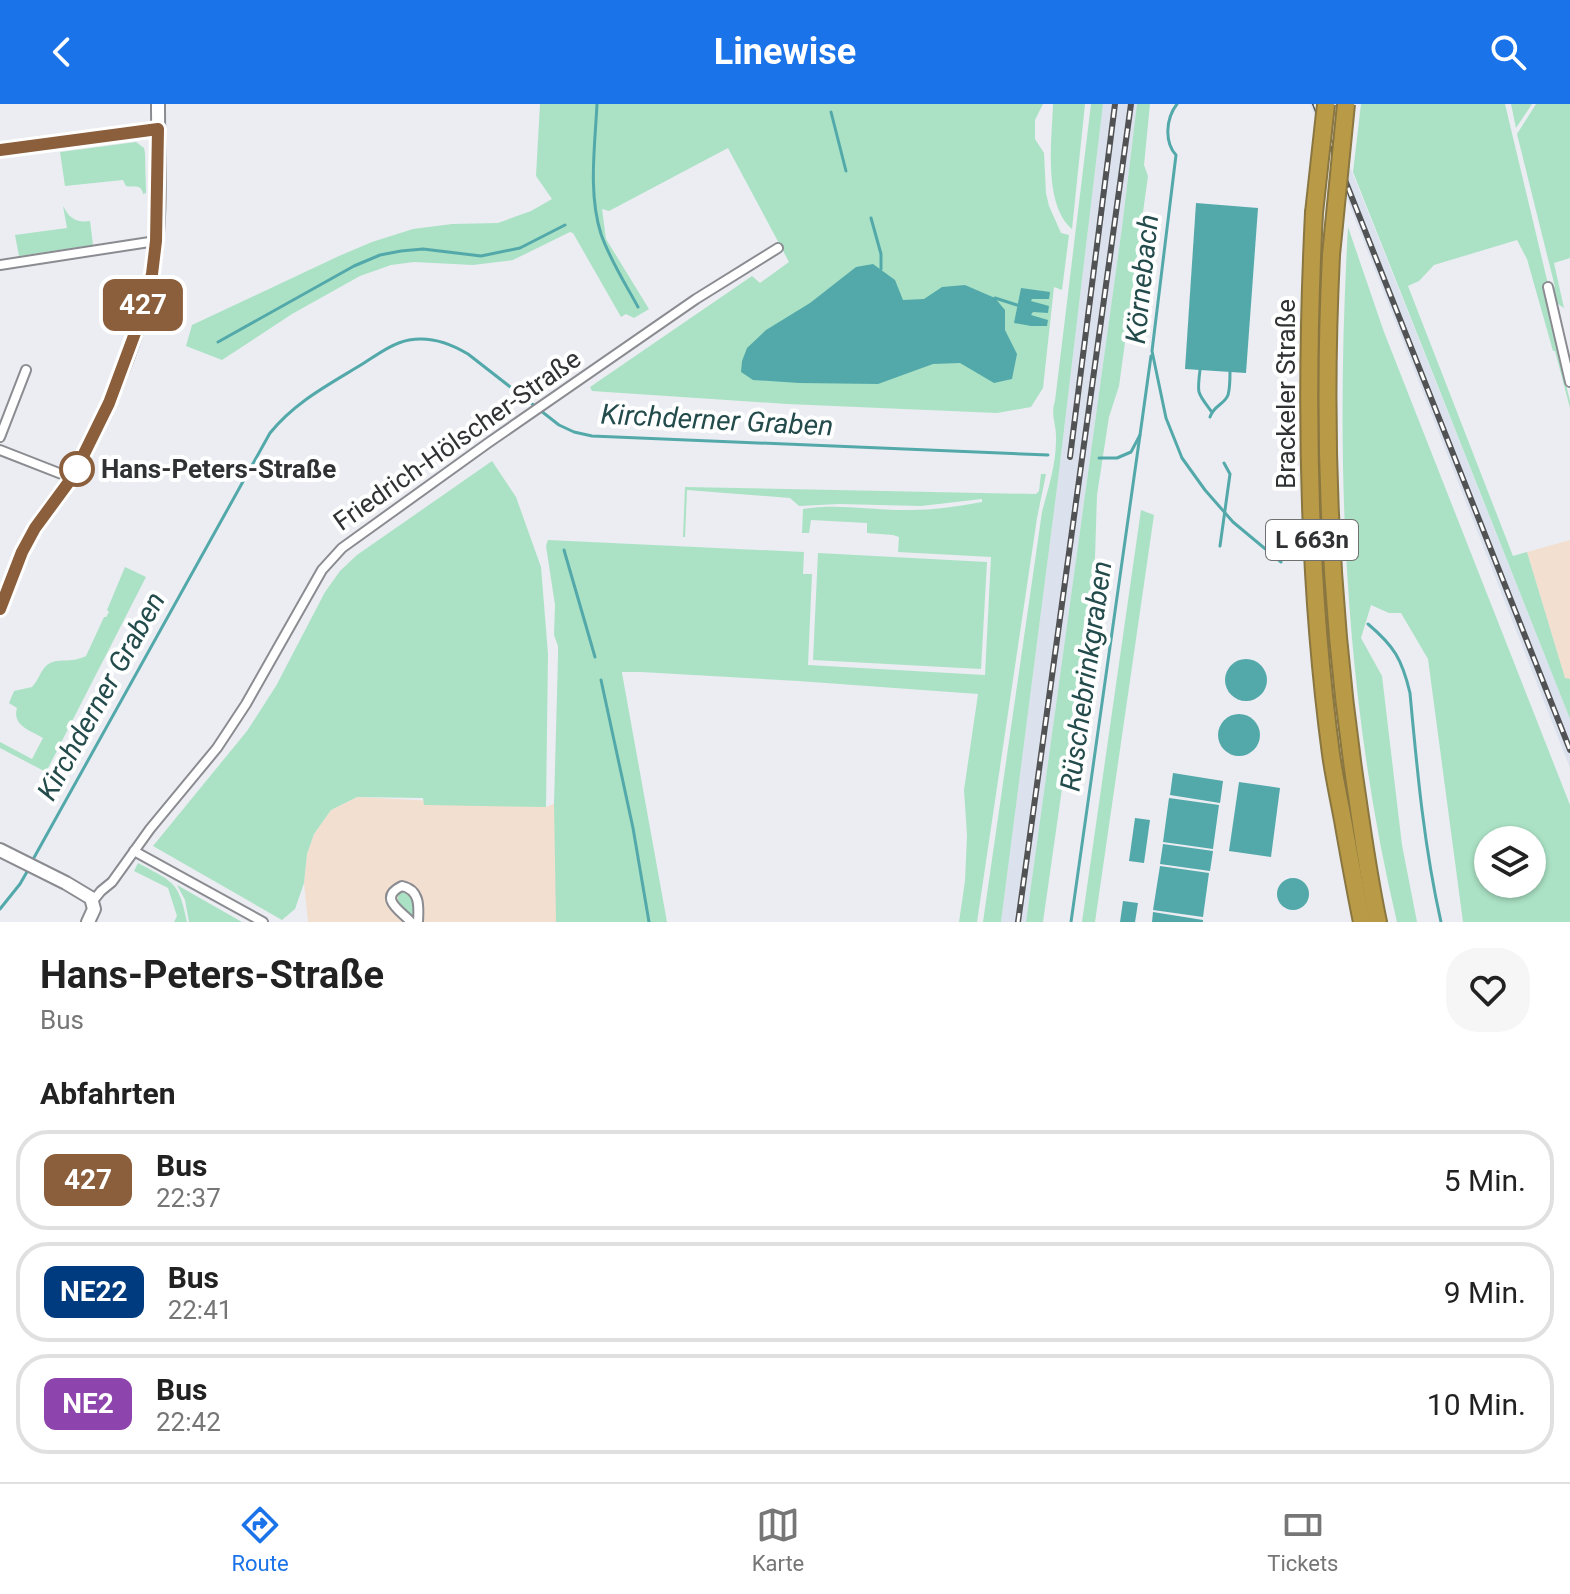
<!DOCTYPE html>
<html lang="de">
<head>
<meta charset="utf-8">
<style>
	body { margin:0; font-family:Roboto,sans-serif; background:#f6f6f6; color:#222; height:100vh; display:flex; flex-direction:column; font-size:30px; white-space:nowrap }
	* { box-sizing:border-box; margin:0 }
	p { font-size:26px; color:#767676 }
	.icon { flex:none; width:44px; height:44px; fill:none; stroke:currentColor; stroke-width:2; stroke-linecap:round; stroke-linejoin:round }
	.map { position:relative; height:818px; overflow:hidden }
	.side { display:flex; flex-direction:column; background:#fff; flex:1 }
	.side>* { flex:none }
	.badge { padding:0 16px; border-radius:12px; font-size:28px; line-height:52px }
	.fabs { position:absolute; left:1474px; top:722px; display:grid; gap:16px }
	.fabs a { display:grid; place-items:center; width:72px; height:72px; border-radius:50%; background:#fff; box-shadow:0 2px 6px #0004; font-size:40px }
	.map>.badge { position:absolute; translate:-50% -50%; box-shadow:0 0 0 4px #fff }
	h2 { padding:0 40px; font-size:30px; line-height:72px }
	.round { display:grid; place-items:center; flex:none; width:84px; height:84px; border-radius:32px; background:#f6f6f6 }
	.headline { display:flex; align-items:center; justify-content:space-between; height:136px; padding:0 40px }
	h1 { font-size:38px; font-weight:700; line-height:60px }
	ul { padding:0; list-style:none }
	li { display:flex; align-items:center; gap:24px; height:100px; margin:0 16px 12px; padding:0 24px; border:4px solid #e0e0e0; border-radius:32px }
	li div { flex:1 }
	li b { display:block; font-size:30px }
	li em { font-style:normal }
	li .badge { min-width:88px; font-weight:700; text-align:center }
	header { display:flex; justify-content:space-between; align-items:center; height:104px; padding:0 40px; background:#1a73e8; color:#fff; font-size:36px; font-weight:700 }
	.dock { display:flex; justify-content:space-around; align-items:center; height:112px; border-top:2px solid #e0e0e0; background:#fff; font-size:22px; color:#767676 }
	.dock a { display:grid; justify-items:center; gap:4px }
	.dock .selected { color:#1a73e8 }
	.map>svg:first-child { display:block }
</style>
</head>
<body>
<header><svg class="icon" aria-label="back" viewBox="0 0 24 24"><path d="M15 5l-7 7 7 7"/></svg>Linewise<svg class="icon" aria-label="search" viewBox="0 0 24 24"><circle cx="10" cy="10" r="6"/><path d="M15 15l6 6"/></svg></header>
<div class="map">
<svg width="1570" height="818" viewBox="0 0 1570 818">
	<rect width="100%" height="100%" fill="#ebedf2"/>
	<g fill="#dbe1ed">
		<polygon points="1103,0 1137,0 1122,123 1026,818 1001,818 1058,376"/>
		<polygon points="1310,0 1325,0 1570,615 1570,664"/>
	</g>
	<g fill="#f3dfd0">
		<polygon points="1570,436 1570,575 1565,575 1527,448"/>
		<polygon points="611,677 636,818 308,818 304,779 307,750 314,730 331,706 357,693 546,703"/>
	</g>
	<g fill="#abe2c5" fill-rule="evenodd">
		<polygon points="540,0 1043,0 1035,16 1035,35 1044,49 1046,89 1049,102 1061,129 1069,131 1062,186 1054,183 1043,284 1031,303 997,309 787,300 592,287 590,283 752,172 760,179 789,158 728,44 609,107 602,105 606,135 649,205 634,214 626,210 621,213 573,129 570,128 513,156 473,161 414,158 391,161 360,172 292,210 222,256 186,242 192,221 339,152 372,138 413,125 452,120 498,119 531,107 552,95 536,72"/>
		<path d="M 1053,0 L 1085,0 L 1072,125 C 1043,100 1052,35 1053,0 Z"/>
		<path d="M 1091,0 L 1103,0 L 1058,376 L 1001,818 L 983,818 L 1042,408 C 1048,385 1056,361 1056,336 C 1057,322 1050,311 1055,297 Z"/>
		<polygon points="1137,0 1150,0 1144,61 1148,72 1119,282 1109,313 1097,391 1095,453 1043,818 1026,818 1122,123"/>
		<polygon points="1361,0 1505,0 1548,180 1542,182 1570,297 1570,304 1555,247 1553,247 1527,155 1517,136 1434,161 1419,177 1408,182 1513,452 1527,448 1565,574 1570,575 1570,615 1353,68"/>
		<polygon points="1511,0 1532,0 1516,24"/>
		<path d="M 1536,0 L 1570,0 L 1570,154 L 1554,159 L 1564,204 C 1555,199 1554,194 1551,184 L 1555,183 L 1517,30 Z"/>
		<path d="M 136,38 L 144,44 L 145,49 L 146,89 L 143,90 C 141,79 134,84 126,82 L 123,76 L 65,82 L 60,48 Z"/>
		<path d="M 63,102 C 69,114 76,119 90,117 L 93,141 L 19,152 L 15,131 L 67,124 Z"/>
		<path d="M 1348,123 L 1384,228 L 1570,701 L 1570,818 L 1463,818 L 1428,555 L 1401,509 L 1389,509 L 1371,501 L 1361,534 L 1382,572 L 1402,741 L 1417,818 L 1397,818 C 1343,590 1335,356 1348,123 ZM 1488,736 L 1532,736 L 1532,780 L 1488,780 Z"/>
		<polygon points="492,357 516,393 541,463 548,550 546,703 424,701 423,694 357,693 331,706 314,730 307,750 304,779 295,805 282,816 153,742 247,627 276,582 325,488 340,467 357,451"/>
		<path d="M 1041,370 L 1046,370 L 1037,414 L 977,818 L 959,818 L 965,777 L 967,731 L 964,686 L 978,590 L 798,577 L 641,568 L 622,568 L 622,569 L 667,818 L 556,818 L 554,700 L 558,552 L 558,542 L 554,531 L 555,501 L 546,442 L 548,436 L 804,448 L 803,470 L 812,470 L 808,561 L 985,571 L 991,453 L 898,448 L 899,433 L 893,431 L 867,429 L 867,419 L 811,416 L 809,429 L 802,429 L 803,405 C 839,399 876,407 912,406 C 936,406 959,402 982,398 L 982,395 L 921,402 L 839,400 L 799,402 L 790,394 L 687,386 L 685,433 L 683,433 L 685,383 L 1036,390 L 1039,387 Z"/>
		<polygon points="1141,406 1154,411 1095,818 1082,818"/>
		<polygon points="818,449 987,458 981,565 813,556"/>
		<path d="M 125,463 L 146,473 L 46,668 L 0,644 L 0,638 L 32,655 L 43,634 C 30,626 12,622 17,604 L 9,599 L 14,587 L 32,583 C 38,577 41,566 47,561 C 57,553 71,560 86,552 L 104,513 L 106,513 L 109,508 L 107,506 Z"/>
		<path d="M 138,759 C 173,778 179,777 187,818 L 174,818 L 177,812 L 168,784 L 134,767 Z"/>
		<polygon points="177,781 242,818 189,818 185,796"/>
		<polygon points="403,788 411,793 415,812 412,812 398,799 398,791"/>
	</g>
	<g fill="#53a9aa">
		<polygon points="1196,99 1258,104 1246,269 1185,265"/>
		<polygon points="873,160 895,176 903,196 924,195 942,183 965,181 995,194 1005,206 1005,226 1017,250 1012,275 994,279 960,259 933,260 878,280 799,279 753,276 741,268 742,257 747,244 766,226 810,199 856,163"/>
		<polygon points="1021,184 1050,188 1049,195 1032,195 1031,197 1049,202 1048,209 1033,208 1031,211 1048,216 1047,222 1031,222 1014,219"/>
		<circle cx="1246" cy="576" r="21"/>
		<circle cx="1239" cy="631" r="21"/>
		<polygon points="1173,669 1223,677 1220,699 1170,691"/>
		<polygon points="1239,678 1280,684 1271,753 1229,747"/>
		<polygon points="1169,694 1219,701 1213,745 1163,738"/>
		<polygon points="1135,714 1150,716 1144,759 1129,757"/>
		<polygon points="1163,740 1213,747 1210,767 1160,760"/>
		<polygon points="1160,762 1209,769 1203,813 1153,806"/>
		<circle cx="1293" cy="790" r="16"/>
		<polygon points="1123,797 1138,799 1135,818 1120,818"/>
		<polygon points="1153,808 1203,816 1203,818 1152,818"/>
	</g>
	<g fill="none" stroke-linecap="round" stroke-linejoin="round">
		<g stroke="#53a9aa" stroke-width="3">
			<path d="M 597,0 C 595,42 588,89 601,130 C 610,156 625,179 638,203"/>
			<path d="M 1177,0 C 1166,14 1164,38 1176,51 L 1152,247 L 1166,314 L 1182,354 L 1205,386 L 1233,418 L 1281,458"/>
			<polyline points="831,8 846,67"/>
			<polyline points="871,114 881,150 881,165"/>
			<polyline points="995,194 1017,201"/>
			<polyline points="218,238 354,162 380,151 401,147 423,145 481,152 520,144 565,121"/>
			<path d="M 1200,266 C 1197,290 1197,288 1211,307"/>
			<path d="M 1210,313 C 1214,301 1224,301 1228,291 C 1230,284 1230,275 1230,268"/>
			<polyline points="1099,354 1117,354 1131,348 1140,331 1151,252"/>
			<polyline points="1220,442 1230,370 1224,359"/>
			<polyline points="564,446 595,553"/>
			<path d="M 1368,520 C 1394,542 1402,555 1410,589 C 1417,665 1424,743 1441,818"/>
			<polyline points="601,576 633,724 649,818"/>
			<path d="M 31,759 L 270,329 C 296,297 330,280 364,259 C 378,250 393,239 409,236 C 430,232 450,239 468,250 L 559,321 L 574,328 L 592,332 L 1048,351"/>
			<polyline points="0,805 20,780 28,766"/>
			<polyline points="1071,818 1140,331"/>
		</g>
		<g stroke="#8a8c91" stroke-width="12">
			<g id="street">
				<polyline points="0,161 156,137"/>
				<polyline points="1548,183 1570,278"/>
				<polyline points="0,333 26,266"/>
				<polyline points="0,346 64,371 71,375"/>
				<polyline points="134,747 263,818"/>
				<polyline points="92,798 101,787 112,778 150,725 217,644 246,600 322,466 342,444 488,339 696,195 778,144"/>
				<path d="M 411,818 C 401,807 377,794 402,782 C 420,786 419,802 418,818"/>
			</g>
		</g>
		<g stroke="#8a8c91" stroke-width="16">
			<g id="secondary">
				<polyline points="0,46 158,25"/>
				<path d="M 0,505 C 10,478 19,451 33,427 C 48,402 68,382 81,357 C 111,298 139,234 152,170 C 162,114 158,56 158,0"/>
				<polyline points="0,746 66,779 91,794 94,805 88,818"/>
			</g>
		</g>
		<g stroke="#897640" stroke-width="20">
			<g id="highway">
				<path d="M 1314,109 C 1305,290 1307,470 1331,650 C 1334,672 1339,694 1343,716 C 1349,750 1355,784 1362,818"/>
				<path d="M 1331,151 C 1322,332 1330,513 1357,692 C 1363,734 1369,776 1378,818"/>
			</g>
		</g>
		<use href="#street" stroke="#fff" stroke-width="8"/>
		<use href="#secondary" stroke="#fff" stroke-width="12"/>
		<use href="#highway" stroke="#b99a47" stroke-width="16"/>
		<g stroke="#515253" stroke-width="6">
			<g id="rail">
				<polyline points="1315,0 1570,646"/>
				<polyline points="1070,353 1115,0"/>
				<polyline points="1018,818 1131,0"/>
			</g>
		</g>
		<use href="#rail" stroke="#fff" stroke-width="3" stroke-dasharray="9" stroke-linecap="butt"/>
		<g stroke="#897640" stroke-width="20" stroke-linecap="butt">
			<g id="highway-bridge">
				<polyline points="1314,109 1326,0"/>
				<polyline points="1331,151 1346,0"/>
			</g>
		</g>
		<use href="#highway-bridge" stroke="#b99a47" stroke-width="16"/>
	</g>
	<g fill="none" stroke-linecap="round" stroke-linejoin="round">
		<g stroke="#fff" stroke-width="18">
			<polyline id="line" points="0,46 158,25 156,137 152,170 135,229 109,299 82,354 71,375 35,424 22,448 0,505"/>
		</g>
		<use href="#line" stroke="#8b5e3c" stroke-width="12"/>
	</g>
	<circle fill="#fff" stroke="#8b5e3c" stroke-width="4" cx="77" cy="365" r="16"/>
	<g text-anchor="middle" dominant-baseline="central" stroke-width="8" stroke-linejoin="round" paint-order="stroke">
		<rect fill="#fff" stroke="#6f7070" stroke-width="2" x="1266" y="416" width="92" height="40" rx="6"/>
		<g font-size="24" font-weight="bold" fill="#313233">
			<text x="1312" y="436">L 663n</text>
		</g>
		<g font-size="26" fill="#313233" stroke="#fff">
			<text transform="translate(1286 290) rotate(-90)">Brackeler Straße</text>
			<text transform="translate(457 336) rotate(-35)">Friedrich-Hölscher-Straße</text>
		</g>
		<g font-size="26" font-weight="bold" fill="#313233" stroke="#fff" text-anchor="start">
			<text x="101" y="365">Hans-Peters-Straße</text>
		</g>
		<g font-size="28" font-style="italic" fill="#234b4b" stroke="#fff">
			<text transform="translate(1142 175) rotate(-84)">Körnebach</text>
			<text transform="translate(717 316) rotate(3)">Kirchderner Graben</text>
			<text transform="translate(1086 572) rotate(-82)">Rüschebrinkgraben</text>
			<text transform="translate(101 592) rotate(-61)">Kirchderner Graben</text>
		</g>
	</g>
</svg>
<div class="fabs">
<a><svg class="icon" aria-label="layers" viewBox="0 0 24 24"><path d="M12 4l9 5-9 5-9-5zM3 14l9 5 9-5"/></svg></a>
</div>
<b class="badge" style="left:143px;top:201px;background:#8b5e3c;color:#fff">427</b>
</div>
<section class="side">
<div class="headline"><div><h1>Hans-Peters-Straße</h1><p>Bus</p></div><a class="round"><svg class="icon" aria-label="heart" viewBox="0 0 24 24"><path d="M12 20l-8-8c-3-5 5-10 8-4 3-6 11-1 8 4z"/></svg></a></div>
<h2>Abfahrten</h2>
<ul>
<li><span class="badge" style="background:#8b5e3c;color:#fff">427</span><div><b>Bus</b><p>22:37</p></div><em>5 Min.</em></li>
<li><span class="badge" style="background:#003b80;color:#fff">NE22</span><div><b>Bus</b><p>22:41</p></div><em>9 Min.</em></li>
<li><span class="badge" style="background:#8e44ad;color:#fff">NE2</span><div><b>Bus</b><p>22:42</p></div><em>10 Min.</em></li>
</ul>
</section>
<nav class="dock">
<a class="selected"><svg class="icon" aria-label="directions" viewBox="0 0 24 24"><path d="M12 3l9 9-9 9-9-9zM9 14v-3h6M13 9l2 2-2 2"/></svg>Route</a>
<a><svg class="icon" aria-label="map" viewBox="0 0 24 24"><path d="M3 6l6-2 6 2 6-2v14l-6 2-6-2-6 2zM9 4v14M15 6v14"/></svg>Karte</a>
<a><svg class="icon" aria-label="tickets" viewBox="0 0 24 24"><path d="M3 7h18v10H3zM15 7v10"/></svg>Tickets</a>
</nav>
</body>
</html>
